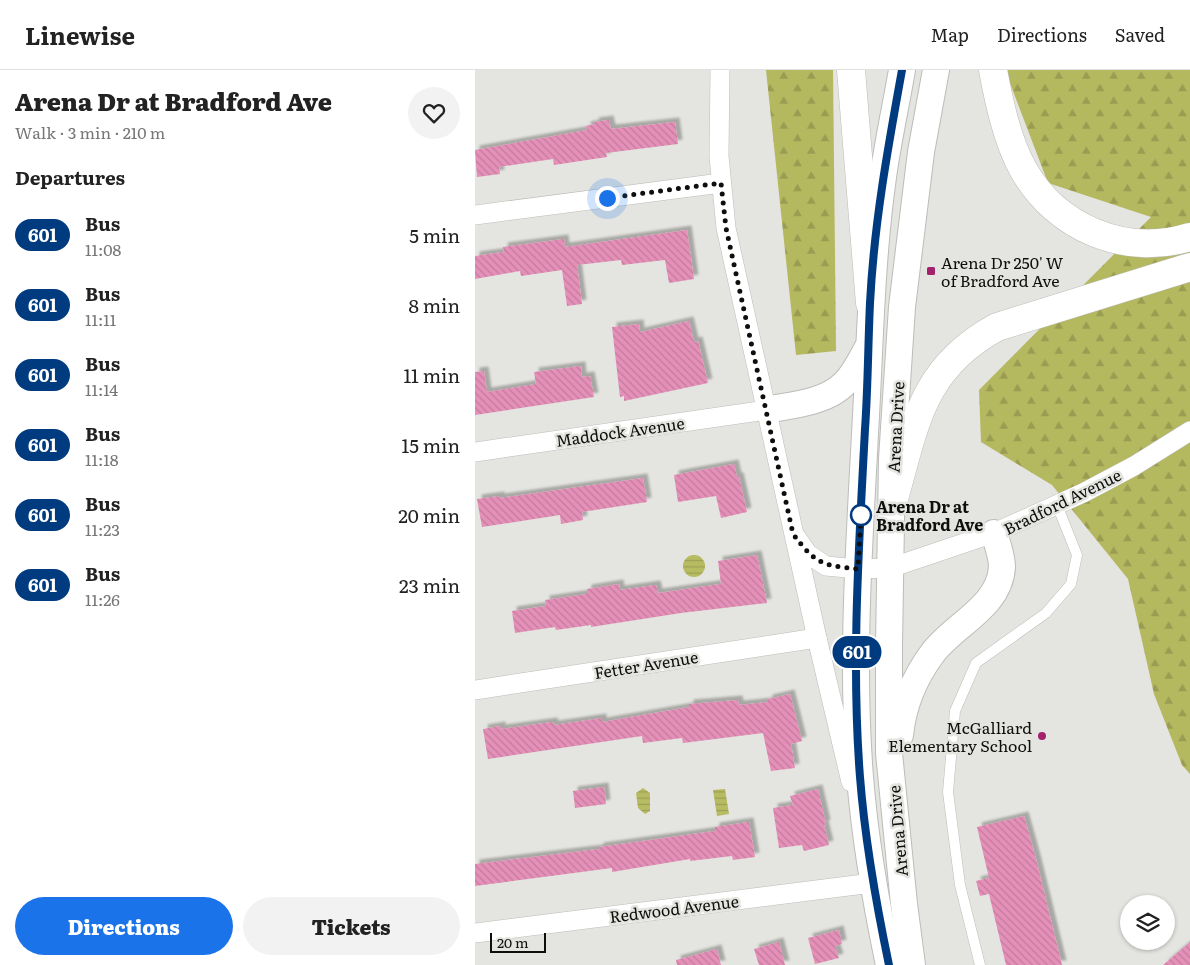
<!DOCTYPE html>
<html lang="en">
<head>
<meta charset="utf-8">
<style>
	body { margin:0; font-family:Literata,serif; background:#f2f2f2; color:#222; height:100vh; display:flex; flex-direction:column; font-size:19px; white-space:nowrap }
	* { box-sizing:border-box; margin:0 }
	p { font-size:16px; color:#767676 }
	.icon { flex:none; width:28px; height:28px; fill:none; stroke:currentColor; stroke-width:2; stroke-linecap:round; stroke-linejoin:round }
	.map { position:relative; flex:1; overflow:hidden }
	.panel { display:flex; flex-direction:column; background:#fff; width:475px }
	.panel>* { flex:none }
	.badge { padding:0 10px; border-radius:16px; font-size:18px; line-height:32px }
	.controls { position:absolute; left:645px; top:825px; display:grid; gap:10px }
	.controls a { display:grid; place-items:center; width:55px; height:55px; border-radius:50%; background:#fff; box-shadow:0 1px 4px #0004; font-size:25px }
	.scale { position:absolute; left:15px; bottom:12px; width:56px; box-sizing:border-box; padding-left:5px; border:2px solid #0e0e0c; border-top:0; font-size:14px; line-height:18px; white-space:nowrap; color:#0e0e0c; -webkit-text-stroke:4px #e4e4e0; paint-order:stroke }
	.you { position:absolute; width:25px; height:25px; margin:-12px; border:4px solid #fff; border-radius:50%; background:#1a73e8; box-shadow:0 0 0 8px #1a73e833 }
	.map>.badge { position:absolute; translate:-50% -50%; box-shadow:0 0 0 2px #fff }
	h2 { padding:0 15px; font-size:19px; line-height:45px }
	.round { display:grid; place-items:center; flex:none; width:52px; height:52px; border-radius:26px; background:#f2f2f2 }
	.overview { display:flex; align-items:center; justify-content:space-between; height:85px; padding:0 15px }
	h1 { font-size:24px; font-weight:800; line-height:38px }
	.button { display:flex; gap:10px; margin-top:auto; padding:10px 15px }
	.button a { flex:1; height:58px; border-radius:30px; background:#1a73e8; color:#fff; font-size:20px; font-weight:800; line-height:58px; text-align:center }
	.button a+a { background:#f2f2f2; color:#222 }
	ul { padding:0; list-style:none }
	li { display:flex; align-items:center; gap:15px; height:70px; padding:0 15px }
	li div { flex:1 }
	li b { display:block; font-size:19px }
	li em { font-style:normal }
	li .badge { min-width:55px; font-weight:700; text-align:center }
	header { display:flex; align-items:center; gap:30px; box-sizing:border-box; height:70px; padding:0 25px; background:#fff; border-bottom:1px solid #e0e0e0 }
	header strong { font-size:24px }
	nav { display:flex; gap:28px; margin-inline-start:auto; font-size:18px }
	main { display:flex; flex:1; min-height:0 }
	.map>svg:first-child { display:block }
</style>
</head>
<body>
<header>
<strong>Linewise</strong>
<nav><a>Map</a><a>Directions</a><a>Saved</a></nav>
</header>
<main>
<section class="panel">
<div class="overview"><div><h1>Arena Dr at Bradford Ave</h1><p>Walk · 3 min · 210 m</p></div><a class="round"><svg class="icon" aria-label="heart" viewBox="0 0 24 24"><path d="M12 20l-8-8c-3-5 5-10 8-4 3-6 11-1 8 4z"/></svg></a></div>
<h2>Departures</h2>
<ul>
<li><span class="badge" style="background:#003b80;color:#fff">601</span><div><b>Bus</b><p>11:08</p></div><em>5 min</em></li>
<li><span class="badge" style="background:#003b80;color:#fff">601</span><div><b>Bus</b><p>11:11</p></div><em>8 min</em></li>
<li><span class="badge" style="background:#003b80;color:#fff">601</span><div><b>Bus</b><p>11:14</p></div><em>11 min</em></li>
<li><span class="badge" style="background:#003b80;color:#fff">601</span><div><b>Bus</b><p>11:18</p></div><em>15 min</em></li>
<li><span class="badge" style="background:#003b80;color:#fff">601</span><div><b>Bus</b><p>11:23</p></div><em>20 min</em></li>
<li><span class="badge" style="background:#003b80;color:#fff">601</span><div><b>Bus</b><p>11:26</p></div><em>23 min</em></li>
</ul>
<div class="button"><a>Directions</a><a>Tickets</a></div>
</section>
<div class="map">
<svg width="715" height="895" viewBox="0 0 715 895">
	<defs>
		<pattern id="forest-firs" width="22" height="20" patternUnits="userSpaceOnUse" patternTransform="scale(1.25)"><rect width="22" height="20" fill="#b4b85f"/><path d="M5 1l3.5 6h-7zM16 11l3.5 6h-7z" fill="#9a9d51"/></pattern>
		<pattern id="water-rules" width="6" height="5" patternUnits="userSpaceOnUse" patternTransform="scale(1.25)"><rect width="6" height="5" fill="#b7bb62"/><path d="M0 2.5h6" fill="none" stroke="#9ca054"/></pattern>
		<pattern id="building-back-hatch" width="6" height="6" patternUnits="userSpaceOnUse" patternTransform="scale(1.25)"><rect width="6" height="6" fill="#e590b8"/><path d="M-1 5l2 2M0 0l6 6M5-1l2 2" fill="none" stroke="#c37b9d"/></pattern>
		<filter id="shadow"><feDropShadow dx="4.5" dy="-4.5" stdDeviation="1" flood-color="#0004"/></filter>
	</defs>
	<rect width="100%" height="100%" fill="#e4e4e0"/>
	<g fill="url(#forest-firs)">
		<polygon points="291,0 358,0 361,281 321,285"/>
		<polygon points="530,0 715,0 715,704 707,695 679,624 653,509 577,415 506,372 504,320 676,147 573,113"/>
	</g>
	<g fill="url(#water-rules)">
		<circle cx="219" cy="496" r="11"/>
		<polygon points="168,718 175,723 175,741 170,744 163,738 161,723"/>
		<polygon points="250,719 254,744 242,746 238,720"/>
	</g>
	<g fill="url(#building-back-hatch)" filter="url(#shadow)">
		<polygon points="134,50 136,59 200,52 203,74 131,83 132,87 79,95 78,89 24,97 25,104 2,107 0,80 112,60 111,56 120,54 119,52"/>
		<polygon points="212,160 219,209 194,213 190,190 147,195 146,190 102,195 107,234 92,236 87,200 46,206 45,201 0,209 0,186 29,182 28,177 89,169 90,177"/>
		<polygon points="214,251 219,272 223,271 233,313 149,331 149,326 145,327 137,257 164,254 165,262"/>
		<polygon points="106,296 107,307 115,306 119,327 0,345 0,302 9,301 12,322 61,314 59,302"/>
		<polygon points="259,394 262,407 264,407 272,442 246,448 241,426 203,432 199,405"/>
		<polygon points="168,408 172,432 107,442 108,450 86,454 85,445 7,457 2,429 25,426 25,428"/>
		<polygon points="282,485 292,533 206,543 116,557 116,555 81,560 80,557 40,563 37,541 71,536 70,530 112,524 112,519 144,514 145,520 181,515 183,523 246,514 243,491"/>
		<polygon points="315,624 327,671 316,674 320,698 296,701 288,663 208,673 207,668 168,673 167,666 13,689 8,659 26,656 26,659 78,652 79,655 127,648 127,652 214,637 214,634 263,630 264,635 293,632 293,629"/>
		<polygon points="129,717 131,734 100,738 98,721"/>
		<polygon points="343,719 351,754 349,755 354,775 329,781 327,775 304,778 298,738 318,735 315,726"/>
		<polygon points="549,746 561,789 587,895 531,895 514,824 505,826 501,811 514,808 502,757"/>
		<polygon points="274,752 280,787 258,790 257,786 215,791 215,789 137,802 137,798 0,816 0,794 124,779 124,777 240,761 240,757"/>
		<polygon points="364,860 367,874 360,876 364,888 340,894 333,868"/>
		<polygon points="304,872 310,895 284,895 279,879"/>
		<polygon points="715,872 715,895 688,895"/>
		<polygon points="242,879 246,895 202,895 201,890"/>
	</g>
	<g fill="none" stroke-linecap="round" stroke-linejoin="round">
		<g stroke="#bcbcb9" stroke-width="11">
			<polyline id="lane" points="505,895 485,815 473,722 480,641 501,593 571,543 596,514 602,485 582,435"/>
		</g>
		<g stroke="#bcbcb9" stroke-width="20">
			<g id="street">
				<polyline points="245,0 244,86 251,158 342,568 376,712"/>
				<polyline points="0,145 246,113"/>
				<polyline points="0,382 291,340"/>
				<polyline points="321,467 333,484 351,496 383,499 415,498 519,463 608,423 659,396 715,361"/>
				<polyline points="0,620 342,568"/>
				<polyline points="0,863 397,813"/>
			</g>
		</g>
		<g stroke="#bcbcb9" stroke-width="28">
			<g id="secondary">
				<path d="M 291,340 C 316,335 351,333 370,313 C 380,303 386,289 393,277"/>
				<path d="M 425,665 C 428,636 440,607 457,584 C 478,555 525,537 527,497 C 527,486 522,473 519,463"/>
				<path d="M 414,895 C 401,833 390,771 385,707 C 376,593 384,478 390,364 C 395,278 396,192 408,107 C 413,71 421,35 427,0"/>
				<polyline points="437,895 429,834 414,683 414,575 417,389 427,237 446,82 461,0"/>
			</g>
		</g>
		<g stroke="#bcbcb9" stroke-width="29">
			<g id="highway">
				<polyline points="376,0 395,233"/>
				<path d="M 518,0 C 524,32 532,70 548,99 C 581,158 650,187 715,167"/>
				<path d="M 416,439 C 440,359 443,300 522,257 L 715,197"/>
			</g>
		</g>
		<use href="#lane" stroke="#fff" stroke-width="10"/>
		<use href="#street" stroke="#fff" stroke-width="19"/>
		<use href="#secondary" stroke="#fff" stroke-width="26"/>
		<use href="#highway" stroke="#fff" stroke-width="28"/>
	</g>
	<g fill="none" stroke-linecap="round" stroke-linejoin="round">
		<g stroke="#fff" stroke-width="11">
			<path id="line" d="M 414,895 C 401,833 390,771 385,707 C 376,592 384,475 390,359 C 393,317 393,275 395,233 C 399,154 413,77 427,0"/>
		</g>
		<use href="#line" stroke="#003b80" stroke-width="8"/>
		<path stroke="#0e0e0c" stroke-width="5" stroke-dasharray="0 9" d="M 132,128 L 246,113 L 251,158 L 318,464 C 341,494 346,495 383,499 L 386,445"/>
	</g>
	<g fill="#a4216e" stroke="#e4e4e0" stroke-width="2">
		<rect x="451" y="196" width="10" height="10" rx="2.5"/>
		<circle cx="567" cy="666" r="5"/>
	</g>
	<circle fill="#fff" stroke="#003b80" stroke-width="2.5" cx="386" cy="445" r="10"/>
	<g text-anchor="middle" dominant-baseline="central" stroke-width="5" stroke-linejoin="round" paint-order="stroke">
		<g font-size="16" fill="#0e0e0c" stroke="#e4e4e0" text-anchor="start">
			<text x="466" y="192">Arena Dr 250' W<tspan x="466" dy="18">of Bradford Ave</tspan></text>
			<text x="557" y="657" text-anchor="end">McGalliard<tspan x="557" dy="18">Elementary School</tspan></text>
		</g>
		<g font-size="16" fill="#0e0e0c" stroke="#e4e4e0">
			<text transform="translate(420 357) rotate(-87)">Arena Drive</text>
			<text transform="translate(145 361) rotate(-8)">Maddock Avenue</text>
			<text transform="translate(587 431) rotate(-26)">Bradford Avenue</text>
			<text transform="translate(171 594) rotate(-9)">Fetter Avenue</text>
			<text transform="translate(422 761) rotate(-95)">Arena Drive</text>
			<text transform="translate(199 838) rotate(-7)">Redwood Avenue</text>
		</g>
		<g font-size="16" font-weight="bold" fill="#0e0e0c" stroke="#e4e4e0" text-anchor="start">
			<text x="401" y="436">Arena Dr at<tspan x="401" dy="18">Bradford Ave</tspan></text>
		</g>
	</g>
</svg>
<div class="controls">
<a><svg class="icon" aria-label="layers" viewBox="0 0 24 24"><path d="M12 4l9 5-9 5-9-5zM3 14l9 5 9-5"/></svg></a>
</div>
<div class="scale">20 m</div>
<div class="you" style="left:132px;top:128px"></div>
<b class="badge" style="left:382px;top:582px;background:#003b80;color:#fff">601</b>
</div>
</main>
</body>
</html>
